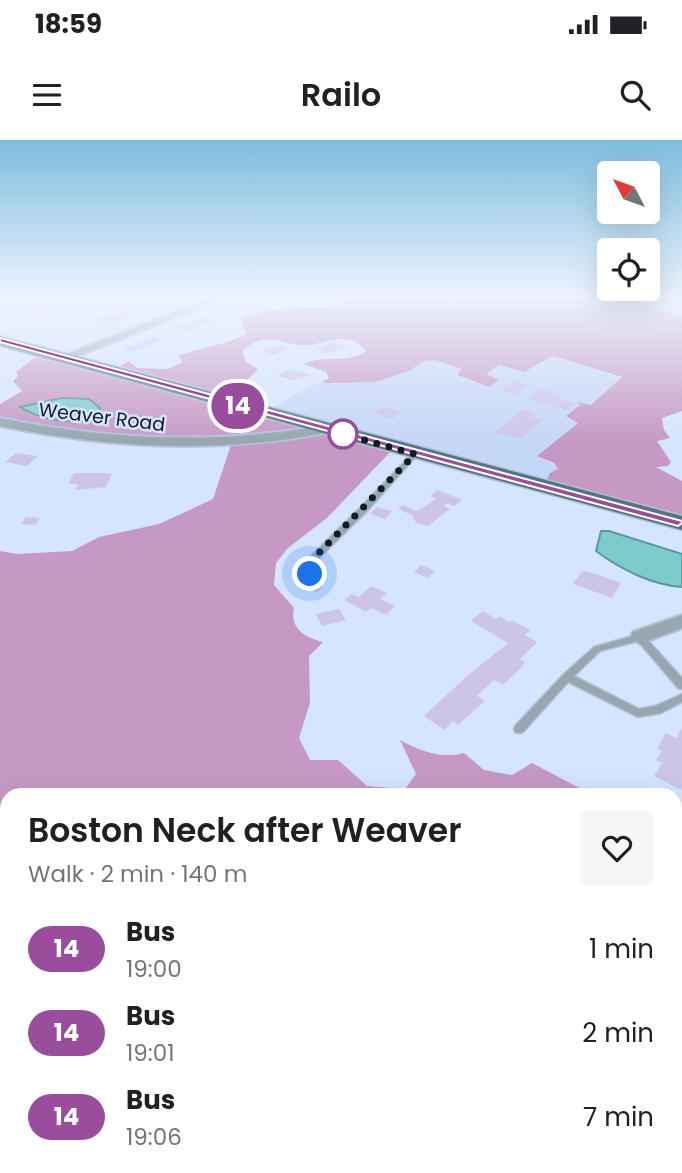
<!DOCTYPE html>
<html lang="en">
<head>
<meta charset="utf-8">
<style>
	body { margin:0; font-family:Poppins,sans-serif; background:#f6f6f6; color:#202124; height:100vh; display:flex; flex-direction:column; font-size:26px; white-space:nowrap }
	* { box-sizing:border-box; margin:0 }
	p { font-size:23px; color:#757577 }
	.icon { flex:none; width:38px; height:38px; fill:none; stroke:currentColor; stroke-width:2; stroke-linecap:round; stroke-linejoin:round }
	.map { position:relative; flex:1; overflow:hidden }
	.side { position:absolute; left:0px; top:648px; width:682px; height:387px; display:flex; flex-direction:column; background:#fff; border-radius:21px 21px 0 0; box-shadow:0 7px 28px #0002 }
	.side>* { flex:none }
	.badge { padding:0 14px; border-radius:23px; font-size:24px; line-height:46px }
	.needle { width:46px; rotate:311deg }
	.controls { position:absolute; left:597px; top:21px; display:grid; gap:14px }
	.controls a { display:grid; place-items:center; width:63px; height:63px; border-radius:7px; background:#fff; box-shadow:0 7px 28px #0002; font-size:35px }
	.you { position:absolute; width:35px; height:35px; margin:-18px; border:5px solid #fff; border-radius:50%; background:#1a73e8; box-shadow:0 0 0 10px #1a73e833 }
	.map>.badge { position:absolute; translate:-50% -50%; box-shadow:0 0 0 4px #fff }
	.round { display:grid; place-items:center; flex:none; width:74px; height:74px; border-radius:7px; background:#f6f6f6 }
	.summary { display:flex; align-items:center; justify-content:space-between; height:119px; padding:0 28px }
	h1 { font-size:33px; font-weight:600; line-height:52px }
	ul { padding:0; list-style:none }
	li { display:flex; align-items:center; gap:21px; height:84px; padding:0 28px }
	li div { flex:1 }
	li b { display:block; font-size:26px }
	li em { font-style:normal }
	li .badge { min-width:77px; font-weight:700; text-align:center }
	.status { display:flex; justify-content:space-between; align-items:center; height:49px; padding:0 35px; background:#fff; direction:ltr }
	.status svg { height:19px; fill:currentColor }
	header { display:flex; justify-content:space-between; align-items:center; height:91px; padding:0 28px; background:#fff; font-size:32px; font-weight:600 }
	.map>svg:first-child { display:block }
</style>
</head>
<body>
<div class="status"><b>18:59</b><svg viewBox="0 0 49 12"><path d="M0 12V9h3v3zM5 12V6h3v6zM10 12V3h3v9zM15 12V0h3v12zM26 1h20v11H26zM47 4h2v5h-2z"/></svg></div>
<header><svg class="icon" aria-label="menu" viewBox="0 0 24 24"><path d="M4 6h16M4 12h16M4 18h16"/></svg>Railo<svg class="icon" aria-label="search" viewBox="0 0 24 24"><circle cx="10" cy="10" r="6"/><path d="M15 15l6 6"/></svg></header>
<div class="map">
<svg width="682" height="1033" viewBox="0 0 682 1033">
	<rect width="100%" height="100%" fill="#d6e5ff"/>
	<polygon fill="#c5d7f7" points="553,216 622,238 591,265 579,263 579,282 538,315 559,329 543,347 265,273 311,245 322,242 376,242 409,231 424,221 435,220 462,229 462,238 489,247 485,234 499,225 524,232"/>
	<path fill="#c699c4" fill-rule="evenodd" d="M 368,157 L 440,157 L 451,162 L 476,157 L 635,157 L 655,169 L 682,176 L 682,271 L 662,278 L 664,290 L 670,298 L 657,301 L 671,322 L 668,326 L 656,327 L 682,341 L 682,385 L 543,347 L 550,333 L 558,329 L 554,323 L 537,316 L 578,283 L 566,276 L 580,265 L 577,262 L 591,265 L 622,237 L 553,216 L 524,232 L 499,225 L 486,234 L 499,240 L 489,247 L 457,235 L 462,229 L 435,220 L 424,221 L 409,231 L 376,242 L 328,243 L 322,242 L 329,238 L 326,232 L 304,224 C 323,214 347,225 366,211 C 346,186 321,208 299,205 C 274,202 266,191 242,211 L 246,222 L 258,229 L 242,245 L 248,252 L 233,263 L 394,308 L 328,377 L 288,408 L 276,423 L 274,445 L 294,468 C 289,489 306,498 323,502 L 309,516 L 310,563 L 299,598 L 310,620 L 338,620 L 367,646 L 405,649 L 416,634 L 400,600 C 420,611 441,619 464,613 L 484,630 L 512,635 L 532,623 L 591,654 L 7,654 L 7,1027 L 676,1027 L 676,702 L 682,706 L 682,1033 L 0,1033 L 0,411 L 17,414 L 72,411 L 99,397 L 159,384 L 213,359 L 231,305 L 133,304 L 62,296 L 0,282 L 0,264 L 22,251 L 13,241 L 18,236 L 16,232 L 40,214 L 110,231 L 129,221 L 137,228 L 168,229 L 183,222 L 178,216 C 199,207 229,205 247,193 L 241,184 L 242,176 L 271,170 L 332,167 L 350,159 ZM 62,258 L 90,260 L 69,281 L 38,275 Z"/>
	<g fill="#7dcccd" stroke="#5e979b" stroke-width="2">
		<path d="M 62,258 L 89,259 L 100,268 L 99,277 C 75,286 41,280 20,267 Z"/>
		<path d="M 601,391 L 609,391 L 682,414 L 682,447 C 652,445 620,429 596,411 Z"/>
	</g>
	<g fill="#cdc5e9">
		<polygon points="158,158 172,158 178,159 173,161 178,162 168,167 150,162"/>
		<polygon points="264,158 272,162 250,170 240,165"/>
		<polygon points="32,164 42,168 52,171 40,176 19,169"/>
		<polygon points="120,173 131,177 103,187 94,184 101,181 95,178"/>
		<polygon points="204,177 214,181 186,191 176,187"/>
		<polygon points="154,197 162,200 132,213 123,209"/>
		<polygon points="331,203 342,205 349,208 325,213 316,208"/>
		<polygon points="277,205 287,209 273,215 263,211"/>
		<polygon points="289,229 312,235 293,240 278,236"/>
		<polygon points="514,240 528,245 515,255 500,250"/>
		<polygon points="539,248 563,256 559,259 576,264 568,271 527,258"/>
		<polygon points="383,266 401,272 393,279 374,273"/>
		<polygon points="523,269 536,273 531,277 542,280 521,298 494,293"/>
		<polygon points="16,313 38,316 27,326 5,322"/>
		<polygon points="74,333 106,333 112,334 106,347 75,350 78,344 68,344"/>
		<polygon points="438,350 462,360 454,366 447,363 444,366 450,369 428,386 416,383 412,375 398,369 403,365 417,371 436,359 430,356"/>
		<polygon points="376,367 392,371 385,379 370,374"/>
		<polygon points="26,377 40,378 35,385 21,384"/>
		<polygon points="421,425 435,431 428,438 414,432"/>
		<polygon points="582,431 593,433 621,443 612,458 573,444"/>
		<polygon points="371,446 387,453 380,459 395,466 386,475 371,468 366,472 344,460 352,454 359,457"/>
		<polygon points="339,469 346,480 322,486 316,474"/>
		<polygon points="483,471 496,479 499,476 509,482 512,480 530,490 525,495 537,502 520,519 525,522 518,531 503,545 494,540 477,556 485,561 458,585 453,581 444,590 424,576 467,536 508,503 471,481"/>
		<polygon points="682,588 682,647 681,650 654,636 662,623 656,620 662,611 657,609 666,593 676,598"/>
	</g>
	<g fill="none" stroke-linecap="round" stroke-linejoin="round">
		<g stroke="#b3c0d8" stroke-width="3">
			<g id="lane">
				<polygon points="415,312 417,313 417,315 367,371 316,421 314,434 320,447 316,450 313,449 306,434 309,418 361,367 413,313"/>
				<polygon points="640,494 643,495 682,538 682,549 678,548 638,501 600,511 574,536 639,569 655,566 682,554 682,562 661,573 638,577 568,542 523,592 519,593 515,592 514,589 515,586 564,534 594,507"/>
			</g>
		</g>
		<g stroke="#b3c0d8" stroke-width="4">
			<g id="street">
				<polygon points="213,157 227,157 68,220 58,218"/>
				<path d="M 0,278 C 110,300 215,305 325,285 L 332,289 L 325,293 C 215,314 110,308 0,286 Z"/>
				<polygon points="682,475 682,488 640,504 631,497 633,492"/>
			</g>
		</g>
		<g stroke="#b3c0d8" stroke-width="3">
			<polygon id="primary" points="0,196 682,376 682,390 0,206"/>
		</g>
		<use href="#lane" fill="#96a7af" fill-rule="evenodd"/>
		<use href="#street" fill="#96a7af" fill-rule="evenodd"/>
		<use href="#primary" fill="#557483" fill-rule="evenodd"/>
	</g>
	<linearGradient id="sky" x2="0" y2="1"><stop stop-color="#7dbedd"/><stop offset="0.52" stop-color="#edf3ff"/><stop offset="1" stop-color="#edf3ff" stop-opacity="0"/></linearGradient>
	<rect width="682" height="302" fill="url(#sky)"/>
	<polygon fill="#994d9d" stroke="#fff" stroke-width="2" points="0,198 682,381 682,383 678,386 0,202"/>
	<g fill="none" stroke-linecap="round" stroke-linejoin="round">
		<polyline stroke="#141a26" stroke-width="7" stroke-dasharray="0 12.6" points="310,434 312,420 415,314 343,294"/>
	</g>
	<circle fill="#fff" stroke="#994d9d" stroke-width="3.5" cx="343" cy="294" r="14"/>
	<g text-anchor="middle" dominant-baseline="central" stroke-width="5" stroke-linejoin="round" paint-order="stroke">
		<g font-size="19" fill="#141a26" stroke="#d6e5ff">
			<text transform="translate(102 277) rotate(7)">Weaver Road</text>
		</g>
	</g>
</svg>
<div class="controls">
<a><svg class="needle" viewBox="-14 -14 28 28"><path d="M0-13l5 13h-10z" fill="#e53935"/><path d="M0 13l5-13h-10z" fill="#757577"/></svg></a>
<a><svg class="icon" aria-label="locate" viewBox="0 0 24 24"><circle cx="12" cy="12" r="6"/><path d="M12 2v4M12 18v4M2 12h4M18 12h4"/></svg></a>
</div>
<div class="you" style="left:310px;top:434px"></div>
<b class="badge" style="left:238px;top:266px;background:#994d9d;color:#fff">14</b>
<section class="side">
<div class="summary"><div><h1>Boston Neck after Weaver</h1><p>Walk · 2 min · 140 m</p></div><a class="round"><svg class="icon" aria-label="heart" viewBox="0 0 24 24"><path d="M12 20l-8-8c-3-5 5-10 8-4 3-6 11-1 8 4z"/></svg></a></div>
<ul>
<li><span class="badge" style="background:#994d9d;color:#fff">14</span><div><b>Bus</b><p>19:00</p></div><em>1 min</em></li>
<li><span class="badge" style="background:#994d9d;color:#fff">14</span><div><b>Bus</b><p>19:01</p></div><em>2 min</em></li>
<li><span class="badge" style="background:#994d9d;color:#fff">14</span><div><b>Bus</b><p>19:06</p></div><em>7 min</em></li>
</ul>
</section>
</div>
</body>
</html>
